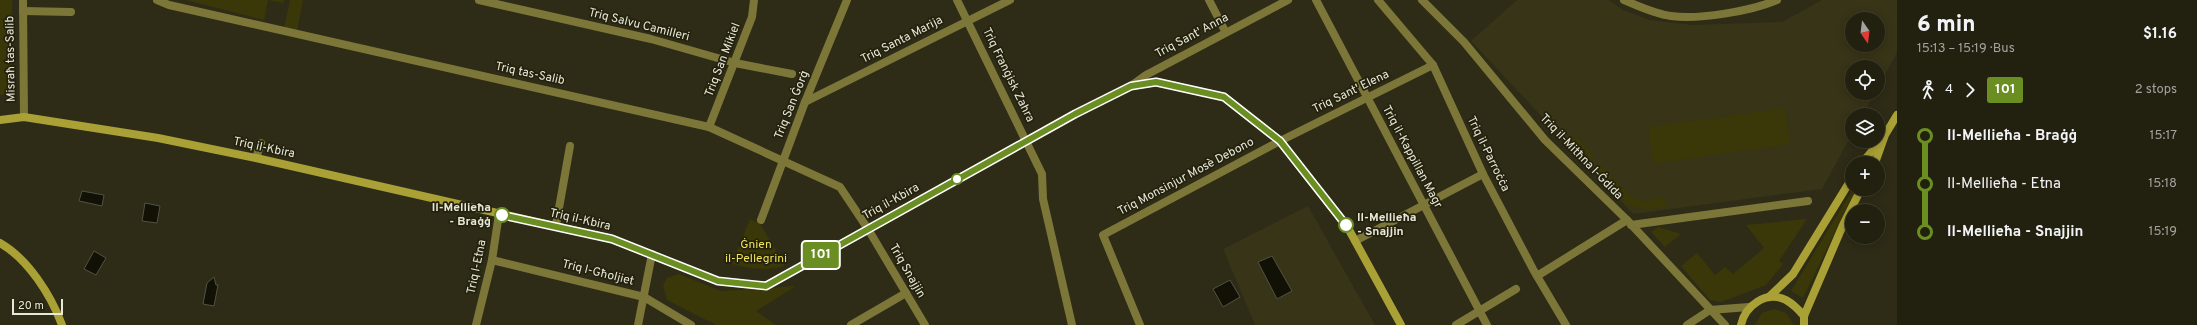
<!DOCTYPE html>
<html lang="en">
<head>
<meta charset="utf-8">
<style>
	body { margin:0; font-family:Overpass,sans-serif; background:#2e2e1e; color:#f1f3f6; height:100vh; display:flex; flex-direction:column; font-size:15px; white-space:nowrap }
	* { box-sizing:border-box; margin:0 }
	p { font-size:13px; color:#a2a39f }
	.icon { flex:none; width:22px; height:22px; fill:none; stroke:currentColor; stroke-width:2; stroke-linecap:round; stroke-linejoin:round }
	.map { position:relative; flex:1; overflow:hidden }
	.details { display:flex; flex-direction:column; background:#222110; width:300px }
	.details>* { flex:none }
	.badge { padding:0 8px; border-radius:3px; font-size:14px; line-height:26px }
	.needle { width:26px; rotate:166deg }
	.controls { position:absolute; left:1845px; top:12px; display:grid; gap:8px }
	.controls a { display:grid; place-items:center; width:40px; height:40px; border-radius:50%; background:#222110; box-shadow:0 2px 10px #0003,0 0 0 1px #3f3e30; font-size:20px }
	.scale { position:absolute; left:12px; bottom:10px; width:51px; box-sizing:border-box; padding-left:4px; border:2px solid #e8e8da; border-top:0; font-size:11px; line-height:14px; white-space:nowrap; color:#e8e8da; -webkit-text-stroke:3px #24220d; paint-order:stroke }
	.map>.badge { position:absolute; translate:-50% -50%; box-shadow:0 0 0 2px #fff }
	.legs { display:flex; align-items:center; gap:6px; height:44px; padding:0 20px; font-size:13px }
	.legs p { margin-inline-start:auto }
	.summary { display:flex; align-items:center; justify-content:space-between; height:68px; padding:0 20px }
	h1 { font-size:22px; font-weight:800; line-height:30px }
	ul { padding:0 20px; list-style:none }
	li { display:flex; align-items:center; gap:14px; height:48px; font-size:15px }
	li i { display:grid; place-items:center; width:6px; height:100%; margin:0 5px; background:currentColor }
	li i::after { content:''; width:10px; height:10px; margin:-5px; border:3px solid; border-radius:50%; background:#222110 }
	li p { margin-inline-start:auto }
	li:first-child i { background:linear-gradient(#0000 50%,currentColor 0) }
	li:last-child i { background:linear-gradient(currentColor 50%,#0000 0) }
	main { display:flex; flex:1; min-height:0 }
	.map>svg:first-child { display:block }
</style>
</head>
<body>
<main>
<div class="map">
<svg width="1897" height="325" viewBox="0 0 1897 325">
	<rect width="100%" height="100%" fill="#2e2c16"/>
	<g fill="#373417" fill-rule="evenodd">
		<path d="M 1517,0 L 1609,0 L 1621,9 L 1649,20 L 1693,25 L 1782,22 L 1822,0 L 1897,0 L 1897,53 L 1878,87 L 1878,67 L 1852,67 L 1852,93 L 1875,93 L 1863,115 L 1852,115 L 1852,134 L 1822,189 L 1633,214 L 1471,41 ZM 1852,19 L 1878,19 L 1878,45 L 1852,45 Z"/>
		<polygon points="1308,206 1375,325 1255,325 1223,249"/>
	</g>
	<g fill="#3a3708">
		<polygon points="0,0 12,0 11,93 0,95"/>
		<polygon points="186,0 284,0 283,3 268,0 264,20"/>
		<polygon points="290,0 303,0 297,31 284,28"/>
		<polygon points="1785,108 1790,144 1653,164 1648,127"/>
		<polygon points="1576,136 1594,157 1589,161 1571,140"/>
		<polygon points="1599,163 1632,198 1644,201 1664,197 1666,207 1646,210 1627,205 1593,168"/>
		<polygon points="1853,189 1856,189 1803,298 1791,291"/>
		<path d="M 750,219 L 760,224 L 785,266 C 766,271 750,269 732,264 Z"/>
		<polygon points="1807,219 1779,261 1783,264 1766,285 1721,302 1710,300 1681,266 1697,253 1715,275 1725,267 1733,274 1764,248 1746,225"/>
		<polygon points="1658,227 1681,234 1665,247 1651,232"/>
		<polygon points="679,274 721,291 796,286 756,311 776,325 716,325 667,300 663,285 667,278"/>
		<polygon points="1774,309 1786,313 1794,325 1755,325 1762,313"/>
	</g>
	<g fill="#121105" stroke="#525245">
		<polygon points="82,191 104,195 102,206 79,201"/>
		<polygon points="145,203 160,206 157,223 142,221"/>
		<polygon points="94,251 106,258 96,275 84,269"/>
		<polygon points="1272,256 1292,291 1277,299 1258,262"/>
		<polygon points="214,277 216,285 218,285 214,306 203,304 207,283"/>
		<polygon points="1230,280 1240,297 1223,307 1213,289"/>
	</g>
	<g fill="none" stroke-linecap="round" stroke-linejoin="round">
		<g stroke="#7c7739" stroke-width="8">
			<polyline points="23,0 24,117"/>
			<polyline points="157,0 169,5 709,127 840,187 868,229 925,325"/>
			<polyline points="479,0 651,39 735,63 792,74"/>
			<polyline points="957,0 1042,174 1043,199 1072,325"/>
			<polyline points="1209,0 1225,31"/>
			<polyline points="1316,0 1487,325"/>
			<polyline points="1378,0 1433,65 1483,174 1534,271 1566,325"/>
			<polyline points="1422,0 1464,42 1545,140 1627,220 1725,325"/>
			<path d="M 1624,0 C 1638,6 1655,14 1671,16 C 1699,20 1751,11 1777,0"/>
			<polyline points="23,11 71,12"/>
			<polyline points="1131,86 1146,75 1288,0"/>
			<polyline points="805,102 1010,0"/>
			<polyline points="709,127 752,17 754,0"/>
			<polyline points="256,158 261,143"/>
			<polyline points="761,220 805,102 847,0"/>
			<polyline points="556,225 570,146"/>
			<polyline points="1631,225 1808,201"/>
			<polyline points="1355,241 1483,174"/>
			<polyline points="492,260 644,297 691,325"/>
			<polyline points="1537,276 1627,220"/>
			<polyline points="476,325 492,260 499,214"/>
			<polyline points="638,325 652,254"/>
			<polyline points="851,325 906,293"/>
			<polyline points="1140,325 1103,235 1280,141 1433,65"/>
			<polyline points="1456,325 1516,289"/>
			<polyline points="1687,325 1710,310 1749,307"/>
		</g>
		<g stroke="#aaa136" stroke-width="8">
			<polyline points="0,120 24,117 158,138 256,158 612,239 718,281 766,286 1075,114 1131,86 1157,82 1224,97 1280,141 1348,228 1401,325"/>
			<polyline points="1862,163 1882,139"/>
			<polyline points="1875,163 1885,135 1897,115"/>
			<path d="M 0,243 C 28,259 51,295 62,325"/>
			<polyline points="1769,297 1793,274 1852,178"/>
			<path d="M 1741,325 C 1745,306 1766,290 1786,300 C 1793,304 1799,310 1804,316"/>
			<polyline points="1804,325 1804,316 1843,225 1861,189"/>
		</g>
	</g>
	<g fill="none" stroke-linecap="round" stroke-linejoin="round">
		<g stroke="#fff" stroke-width="9">
			<polyline id="line-1" points="502,215 612,239 718,281 766,286 1075,114 1131,86 1156,82 1224,97 1280,141 1346,225"/>
		</g>
		<use href="#line-1" stroke="#6b8e23" stroke-width="6"/>
	</g>
	<g fill="#fff" stroke="#6b8e23" stroke-width="2">
		<circle cx="957" cy="179" r="5"/>
		<circle cx="502" cy="215" r="7"/>
		<circle cx="1346" cy="225" r="7"/>
	</g>
	<g text-anchor="middle" dominant-baseline="central" stroke-width="3.5" stroke-linejoin="round" paint-order="stroke">
		<g font-size="12" fill="#e8e8da" stroke="#24220d">
			<text transform="translate(639 25) rotate(14)">Triq Salvu Camilleri</text>
			<text transform="translate(1192 36) rotate(-28)">Triq Sant' Anna</text>
			<text transform="translate(902 40) rotate(-27)">Triq Santa Marija</text>
			<text transform="translate(11 59) rotate(-91)">Misraħ tas-Salib</text>
			<text transform="translate(723 60) rotate(-69)">Triq San Mikiel</text>
			<text transform="translate(530 74) rotate(12)">Triq tas-Salib</text>
			<text transform="translate(1008 75) rotate(64)">Triq Franġisk Zahra</text>
			<text transform="translate(1351 92) rotate(-26)">Triq Sant' Elena</text>
			<text transform="translate(792 105) rotate(-68)">Triq San Ġorġ</text>
			<text transform="translate(264 148) rotate(12)">Triq il-Kbira</text>
			<text transform="translate(1488 154) rotate(64)">Triq il-Parroċċa</text>
			<text transform="translate(1412 157) rotate(62)">Triq il-Kappillan Magr</text>
			<text transform="translate(1581 157) rotate(46)">Triq il-Mitħna l-Ġdida</text>
			<text transform="translate(1186 177) rotate(-28)">Triq Monsinjur Mosè Debono</text>
			<text transform="translate(891 202) rotate(-29)">Triq il-Kbira</text>
			<text transform="translate(580 220) rotate(13)">Triq il-Kbira</text>
			<text transform="translate(477 267) rotate(-78)">Triq l-Etna</text>
			<text transform="translate(907 271) rotate(60)">Triq Snajjin</text>
			<text transform="translate(598 273) rotate(14)">Triq l-Għoljiet</text>
		</g>
		<g font-size="12" font-weight="bold" fill="#e8e8da" stroke="#24220d" text-anchor="end">
			<text x="491" y="208">Il-Mellieħa<tspan x="491" dy="14">- Braġġ</tspan></text>
			<text x="1357" y="218" text-anchor="start">Il-Mellieħa<tspan x="1357" dy="14">- Snajjin</tspan></text>
		</g>
		<g font-size="12" fill="#eee25a" stroke="#24220d">
			<text x="756" y="245">Ġnien<tspan x="756" dy="14">il-Pellegrini</tspan></text>
		</g>
	</g>
</svg>
<div class="controls">
<a><svg class="needle" viewBox="-14 -14 28 28"><path d="M0-13l5 13h-10z" fill="#e53935"/><path d="M0 13l5-13h-10z" fill="#a2a39f"/></svg></a>
<a><svg class="icon" aria-label="locate" viewBox="0 0 24 24"><circle cx="12" cy="12" r="6"/><path d="M12 2v4M12 18v4M2 12h4M18 12h4"/></svg></a>
<a><svg class="icon" aria-label="layers" viewBox="0 0 24 24"><path d="M12 4l9 5-9 5-9-5zM3 14l9 5 9-5"/></svg></a>
<a>+</a>
<a>−</a>
</div>
<div class="scale">20 m</div>
<b class="badge" style="left:821px;top:255px;background:#6b8e23;color:#fff">101</b>
</div>
<section class="details">
<div class="summary"><div><h1>6 min</h1><p>15:13 – 15:19 · Bus</p></div><b>$1.16</b></div>
<div class="legs"><svg class="icon" aria-label="walk" viewBox="0 0 24 24"><circle cx="13" cy="4" r="2"/><path d="M13 8l-2 6 4 7M11 14l-3 7M7 12l3-4h3l4 4"/></svg>4<svg class="icon" aria-label="forward" viewBox="0 0 24 24"><path d="M9 5l7 7-7 7"/></svg><b class="badge" style="background:#6b8e23;color:#fff">101</b><p>2 stops</p></div>
<ul>
<li><i style="color:#6b8e23"></i><b>Il-Mellieħa - Braġġ</b><p>15:17</p></li>
<li><i style="color:#6b8e23"></i><span>Il-Mellieħa - Etna</span><p>15:18</p></li>
<li><i style="color:#6b8e23"></i><b>Il-Mellieħa - Snajjin</b><p>15:19</p></li>
</ul>
</section>
</main>
</body>
</html>
